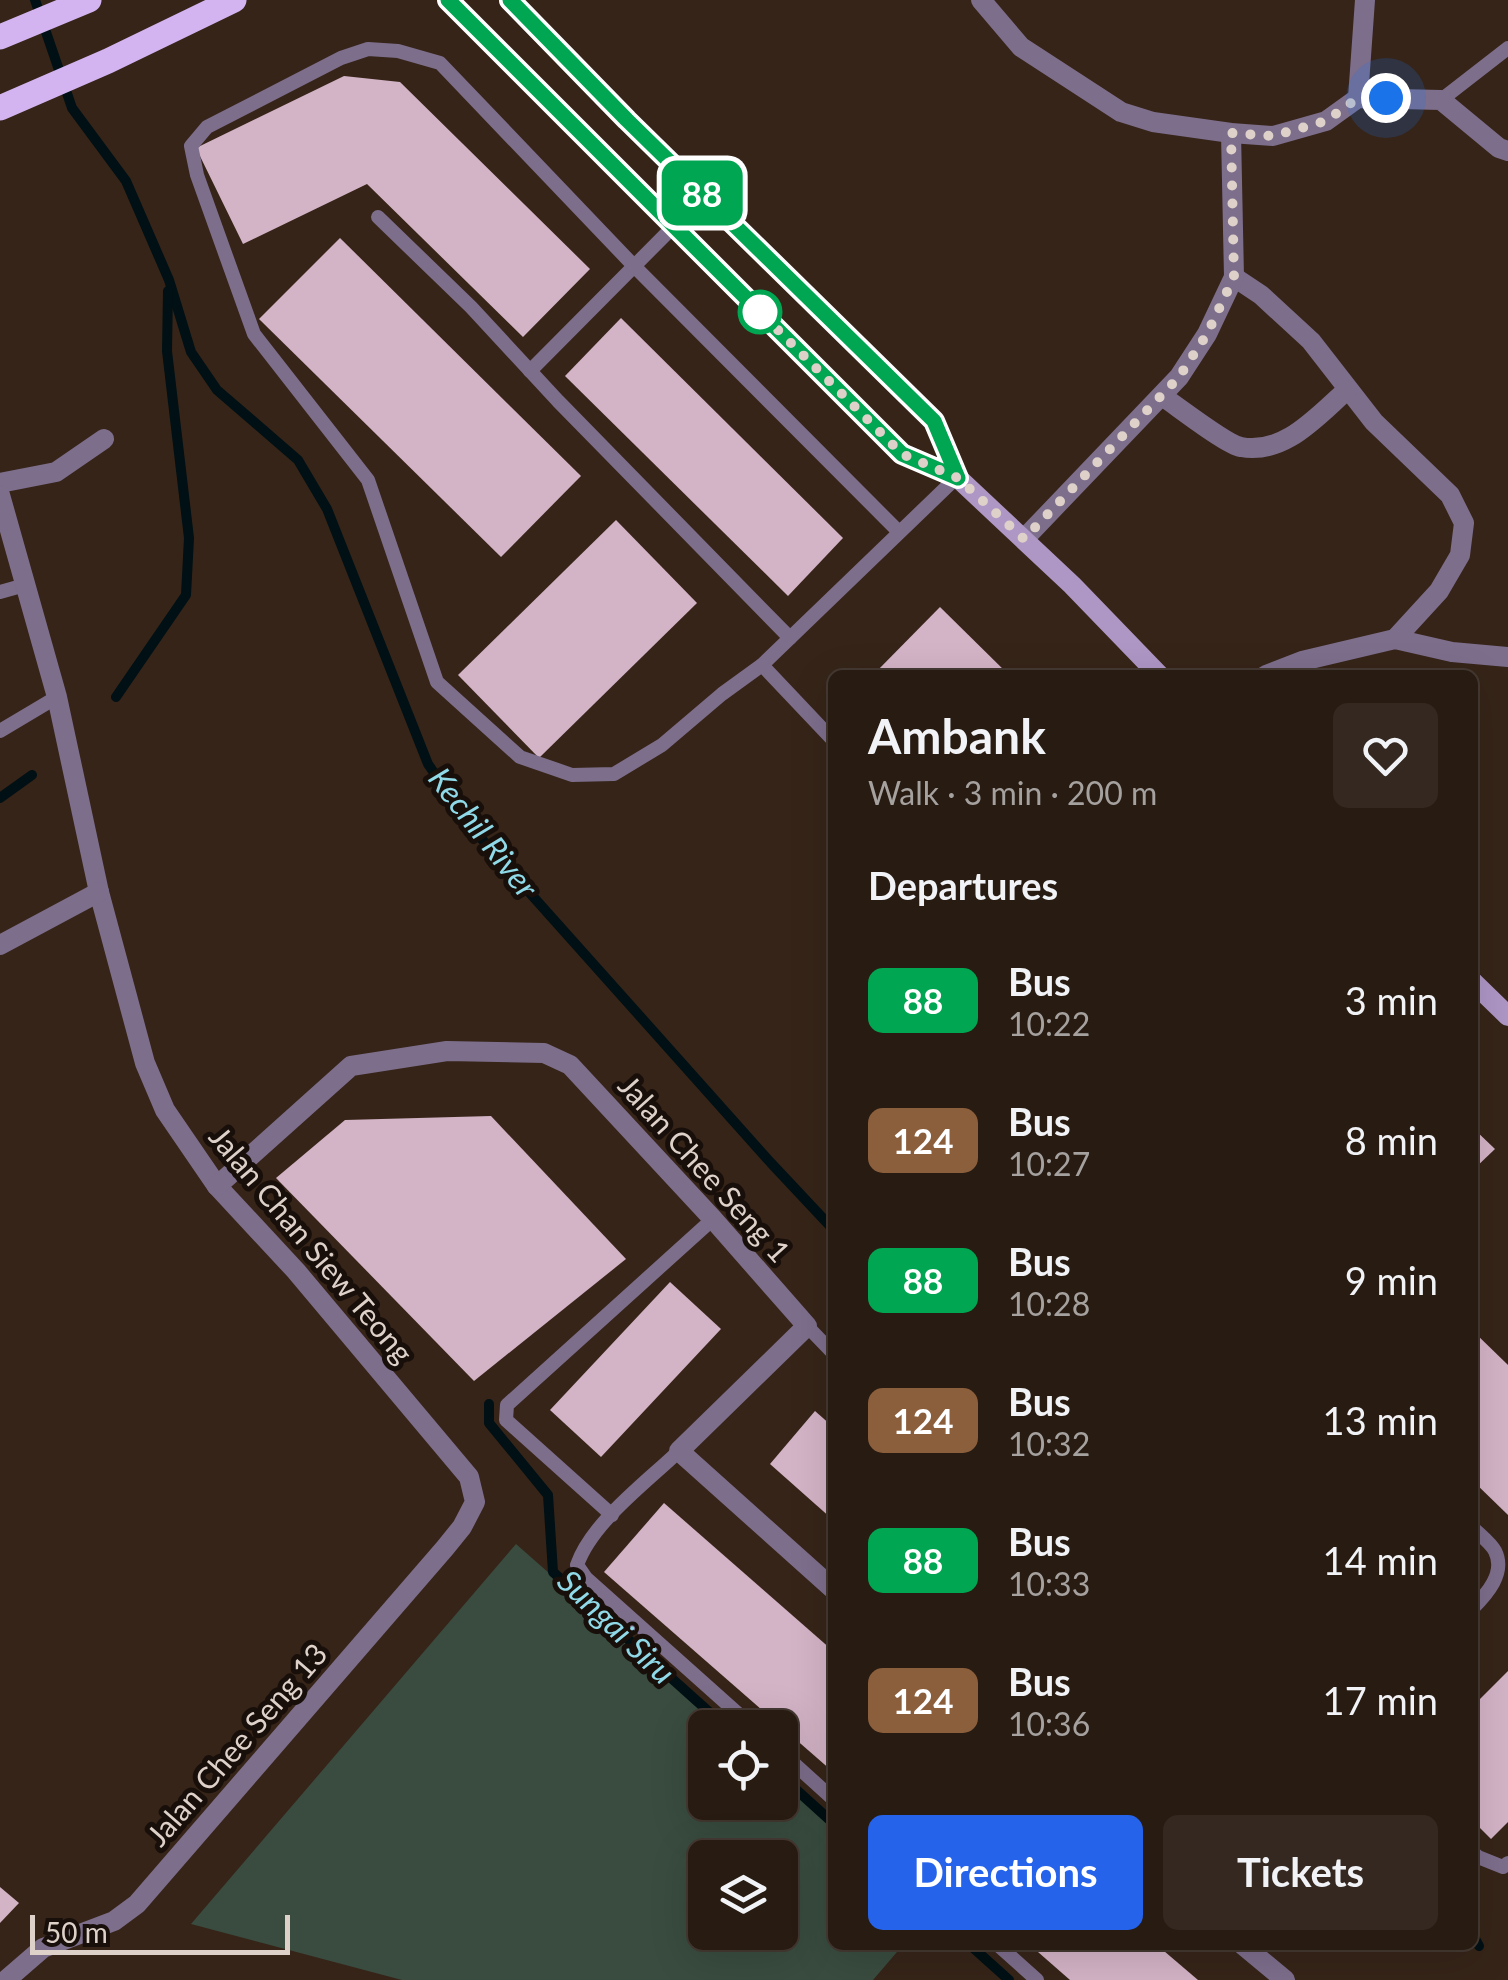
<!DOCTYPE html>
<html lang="en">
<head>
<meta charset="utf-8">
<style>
	body { margin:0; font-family:Lato,sans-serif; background:#342820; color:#f1f3f6; height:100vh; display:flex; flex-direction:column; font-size:38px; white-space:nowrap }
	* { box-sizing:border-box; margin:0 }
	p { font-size:32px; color:#a5a19f }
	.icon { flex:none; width:55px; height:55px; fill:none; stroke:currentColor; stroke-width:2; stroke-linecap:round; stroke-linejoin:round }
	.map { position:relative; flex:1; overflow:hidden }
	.panel { position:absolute; left:828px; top:670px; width:650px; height:1280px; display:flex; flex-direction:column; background:#281b12; border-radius:15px; box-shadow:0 10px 40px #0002,0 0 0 2px #443932 }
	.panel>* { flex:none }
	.badge { padding:0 20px; border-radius:15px; font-size:35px; line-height:65px }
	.fabs { position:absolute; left:688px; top:1710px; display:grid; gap:20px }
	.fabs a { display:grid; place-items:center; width:110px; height:110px; border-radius:15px; background:#281b12; box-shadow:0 10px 40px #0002,0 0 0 2px #443932; font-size:50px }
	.scale { position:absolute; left:30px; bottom:25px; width:260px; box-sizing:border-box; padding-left:10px; border:5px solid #ded1ca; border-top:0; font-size:28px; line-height:35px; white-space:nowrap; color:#ded1ca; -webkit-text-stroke:8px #180f0a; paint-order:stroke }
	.you { position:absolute; width:50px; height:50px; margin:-25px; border:8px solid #fff; border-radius:50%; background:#1a73e8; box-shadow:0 0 0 15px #1a73e833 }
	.map>.badge { position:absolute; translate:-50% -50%; box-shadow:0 0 0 5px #fff }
	h2 { padding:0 40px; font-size:38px; line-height:90px }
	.round { display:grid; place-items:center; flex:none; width:105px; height:105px; border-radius:15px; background:#342820 }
	.overview { display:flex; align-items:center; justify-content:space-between; height:170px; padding:0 40px }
	h1 { font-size:48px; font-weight:700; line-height:75px }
	.action { display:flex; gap:20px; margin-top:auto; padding:20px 40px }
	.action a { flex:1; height:115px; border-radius:15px; background:#2563eb; color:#fff; font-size:40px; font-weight:700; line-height:115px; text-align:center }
	.action a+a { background:#342820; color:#f1f3f6 }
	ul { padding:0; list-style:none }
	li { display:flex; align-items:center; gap:30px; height:140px; padding:0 40px }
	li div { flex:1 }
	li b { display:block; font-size:38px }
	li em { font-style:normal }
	li .badge { min-width:110px; font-weight:700; text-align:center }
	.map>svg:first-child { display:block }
</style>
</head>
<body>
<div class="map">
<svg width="1508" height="1980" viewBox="0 0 1508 1980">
	<rect width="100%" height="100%" fill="#362418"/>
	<path fill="#394c3f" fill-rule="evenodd" d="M 516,1544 L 724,1727 L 705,1728 L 705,1802 L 780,1802 L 780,1777 L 832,1823 L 832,1945 L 903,1945 L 873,1980 L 402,1980 L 191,1924 ZM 705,1858 L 780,1858 L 780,1932 L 705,1932 Z"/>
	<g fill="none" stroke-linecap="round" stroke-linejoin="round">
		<g stroke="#001014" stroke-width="10">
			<polyline points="35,0 72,108 126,181 169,280 191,352 217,390 298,460 327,509 428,764 471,827 771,1163 832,1228"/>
			<polyline points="116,697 186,595 189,538 167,351 168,291"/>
			<polyline points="0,798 32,775"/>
			<polyline points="489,1404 489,1423 548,1495 553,1572 727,1728"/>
			<polyline points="780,1775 832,1822"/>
			<polyline points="1472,1933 1479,1946"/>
			<polyline points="970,1945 1009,1980"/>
		</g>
	</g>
	<g fill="#d3b3c6">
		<polygon points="344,76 400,82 590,269 523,337 367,184 243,244 196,148"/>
		<polygon points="340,238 581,476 501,557 259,319"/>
		<polygon points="621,318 843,538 788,596 565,376"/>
		<polygon points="616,520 697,603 539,758 458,675"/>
		<polygon points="940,607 1009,675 873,675"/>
		<polygon points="491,1116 626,1259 474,1381 276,1178 345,1120"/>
		<polygon points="1472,1127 1495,1149 1472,1171"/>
		<polygon points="670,1282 721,1329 601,1457 550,1410"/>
		<polygon points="1472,1330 1508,1365 1508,1515 1472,1480"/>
		<polygon points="815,1411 832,1426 832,1519 770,1464"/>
		<polygon points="664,1503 832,1650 832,1771 604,1572"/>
		<polygon points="1508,1671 1508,1822 1491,1839 1472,1820 1472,1707"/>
		<polygon points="0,1887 19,1903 0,1923"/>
		<polygon points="1030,1945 1157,1945 1198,1980 1070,1980"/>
	</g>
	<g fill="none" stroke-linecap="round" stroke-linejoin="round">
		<g stroke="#7d6e8c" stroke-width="14">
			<polyline points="1441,100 1508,48"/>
			<polyline points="378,217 471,307 558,401 790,638"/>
			<polyline points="530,371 674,226"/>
			<polyline points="899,532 634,266 440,63 398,51 368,49 341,58 207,127 191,146 197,175 254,334 368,480 437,682 520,757 572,775 614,774 662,745 722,694 762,665 957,477"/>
			<polyline points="0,592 25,585"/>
			<polyline points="762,665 832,739"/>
			<polyline points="0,731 57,697"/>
			<polyline points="807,1326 832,1352"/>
			<path d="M 679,1451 C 647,1482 592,1522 577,1565 L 586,1578 L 754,1728"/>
			<polyline points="612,1515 506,1420 507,1405 713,1219"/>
			<path d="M 1472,1527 C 1479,1534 1491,1543 1495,1551 C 1506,1573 1487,1594 1472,1609"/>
			<polyline points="780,1751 832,1798"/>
			<polyline points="1472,1852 1478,1857 1503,1867 1508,1863"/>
			<polyline points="998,1945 1037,1980"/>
		</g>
		<g stroke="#7d6e8c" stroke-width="20">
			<polyline points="981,0 1021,47 1121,112 1153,122 1231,133 1273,136 1326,121 1358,98 1441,100 1499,148 1508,151"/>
			<polyline points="1358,98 1365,0"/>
			<polyline points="1234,277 1261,295 1311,341 1374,422 1450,495 1464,523 1460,555 1439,591 1395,639"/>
			<path d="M 1162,396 C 1177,406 1227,445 1241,447 C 1285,455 1317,416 1347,390"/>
			<polyline points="0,483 56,472 104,439"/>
			<polyline points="0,495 57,697 99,892 145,1063 165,1110 217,1186 296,1271 469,1477 475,1502 462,1527 445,1548 137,1904 114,1921 43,1948 6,1980"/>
			<polyline points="1024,539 1179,377 1207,334 1234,277 1231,133"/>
			<polyline points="1266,675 1302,661 1395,639 1452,652 1508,657"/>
			<polyline points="0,945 99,892"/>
			<polyline points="217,1186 351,1066 447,1051 544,1053 570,1065 713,1219 807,1326 679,1451 832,1588"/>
			<polyline points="1243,1945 1285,1980"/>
		</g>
		<g stroke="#ae96c5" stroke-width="20">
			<polyline points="448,0 902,454 957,477 1072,585 1159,675"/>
			<polyline points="509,0 627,120 934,421 957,477"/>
			<polyline points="1472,981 1508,1016"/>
		</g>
		<g stroke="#d3b4f1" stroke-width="25">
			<polyline points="0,37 89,0"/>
			<polyline points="0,108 108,61 234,0"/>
		</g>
	</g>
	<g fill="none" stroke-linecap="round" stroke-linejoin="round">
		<g stroke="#fff" stroke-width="22">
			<polyline id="line" points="448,0 902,454 958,478 934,421 627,120 510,0"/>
		</g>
		<use href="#line" stroke="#00a651" stroke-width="15"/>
		<polyline stroke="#ded1ca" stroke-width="10" stroke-dasharray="0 18" points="760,312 750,302 902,454 958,478 1024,539 1179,377 1207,334 1234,277 1231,133 1273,136 1326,121 1358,98 1386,98"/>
	</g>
	<circle fill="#fff" stroke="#00a651" stroke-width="5" cx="760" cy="312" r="20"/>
	<g text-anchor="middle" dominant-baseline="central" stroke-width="10" stroke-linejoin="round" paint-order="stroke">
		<g font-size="30" fill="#ded1ca" stroke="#180f0a">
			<text transform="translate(705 1168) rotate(48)">Jalan Chee Seng 1</text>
			<text transform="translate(312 1244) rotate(50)">Jalan Chan Siew Teong</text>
			<text transform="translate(236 1744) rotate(-49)">Jalan Chee Seng 13</text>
		</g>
		<g font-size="32" font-style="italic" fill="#8fd9e8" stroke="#180f0a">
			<text transform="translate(484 832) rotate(52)">Kechil River</text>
			<text transform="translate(617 1626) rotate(44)">Sungai Siru</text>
		</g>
	</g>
</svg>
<div class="fabs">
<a><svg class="icon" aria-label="locate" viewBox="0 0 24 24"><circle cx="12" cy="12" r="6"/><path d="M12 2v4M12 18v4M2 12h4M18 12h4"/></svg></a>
<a><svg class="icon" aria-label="layers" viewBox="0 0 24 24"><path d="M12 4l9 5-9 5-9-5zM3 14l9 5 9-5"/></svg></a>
</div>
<div class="scale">50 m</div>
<div class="you" style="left:1386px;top:98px"></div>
<b class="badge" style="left:702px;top:193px;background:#00a651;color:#fff">88</b>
<section class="panel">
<div class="overview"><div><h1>Ambank</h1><p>Walk · 3 min · 200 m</p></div><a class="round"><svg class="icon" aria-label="heart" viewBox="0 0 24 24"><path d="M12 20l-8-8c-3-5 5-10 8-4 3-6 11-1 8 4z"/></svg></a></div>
<h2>Departures</h2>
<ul>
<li><span class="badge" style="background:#00a651;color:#fff">88</span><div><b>Bus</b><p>10:22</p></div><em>3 min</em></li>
<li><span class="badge" style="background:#8b5e3c;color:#fff">124</span><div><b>Bus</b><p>10:27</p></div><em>8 min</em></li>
<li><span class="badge" style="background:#00a651;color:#fff">88</span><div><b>Bus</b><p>10:28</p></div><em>9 min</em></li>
<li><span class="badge" style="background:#8b5e3c;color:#fff">124</span><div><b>Bus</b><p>10:32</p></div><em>13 min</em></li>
<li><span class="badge" style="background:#00a651;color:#fff">88</span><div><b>Bus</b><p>10:33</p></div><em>14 min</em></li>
<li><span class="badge" style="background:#8b5e3c;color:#fff">124</span><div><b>Bus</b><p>10:36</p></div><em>17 min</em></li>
</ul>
<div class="action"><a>Directions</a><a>Tickets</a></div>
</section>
</div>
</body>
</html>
